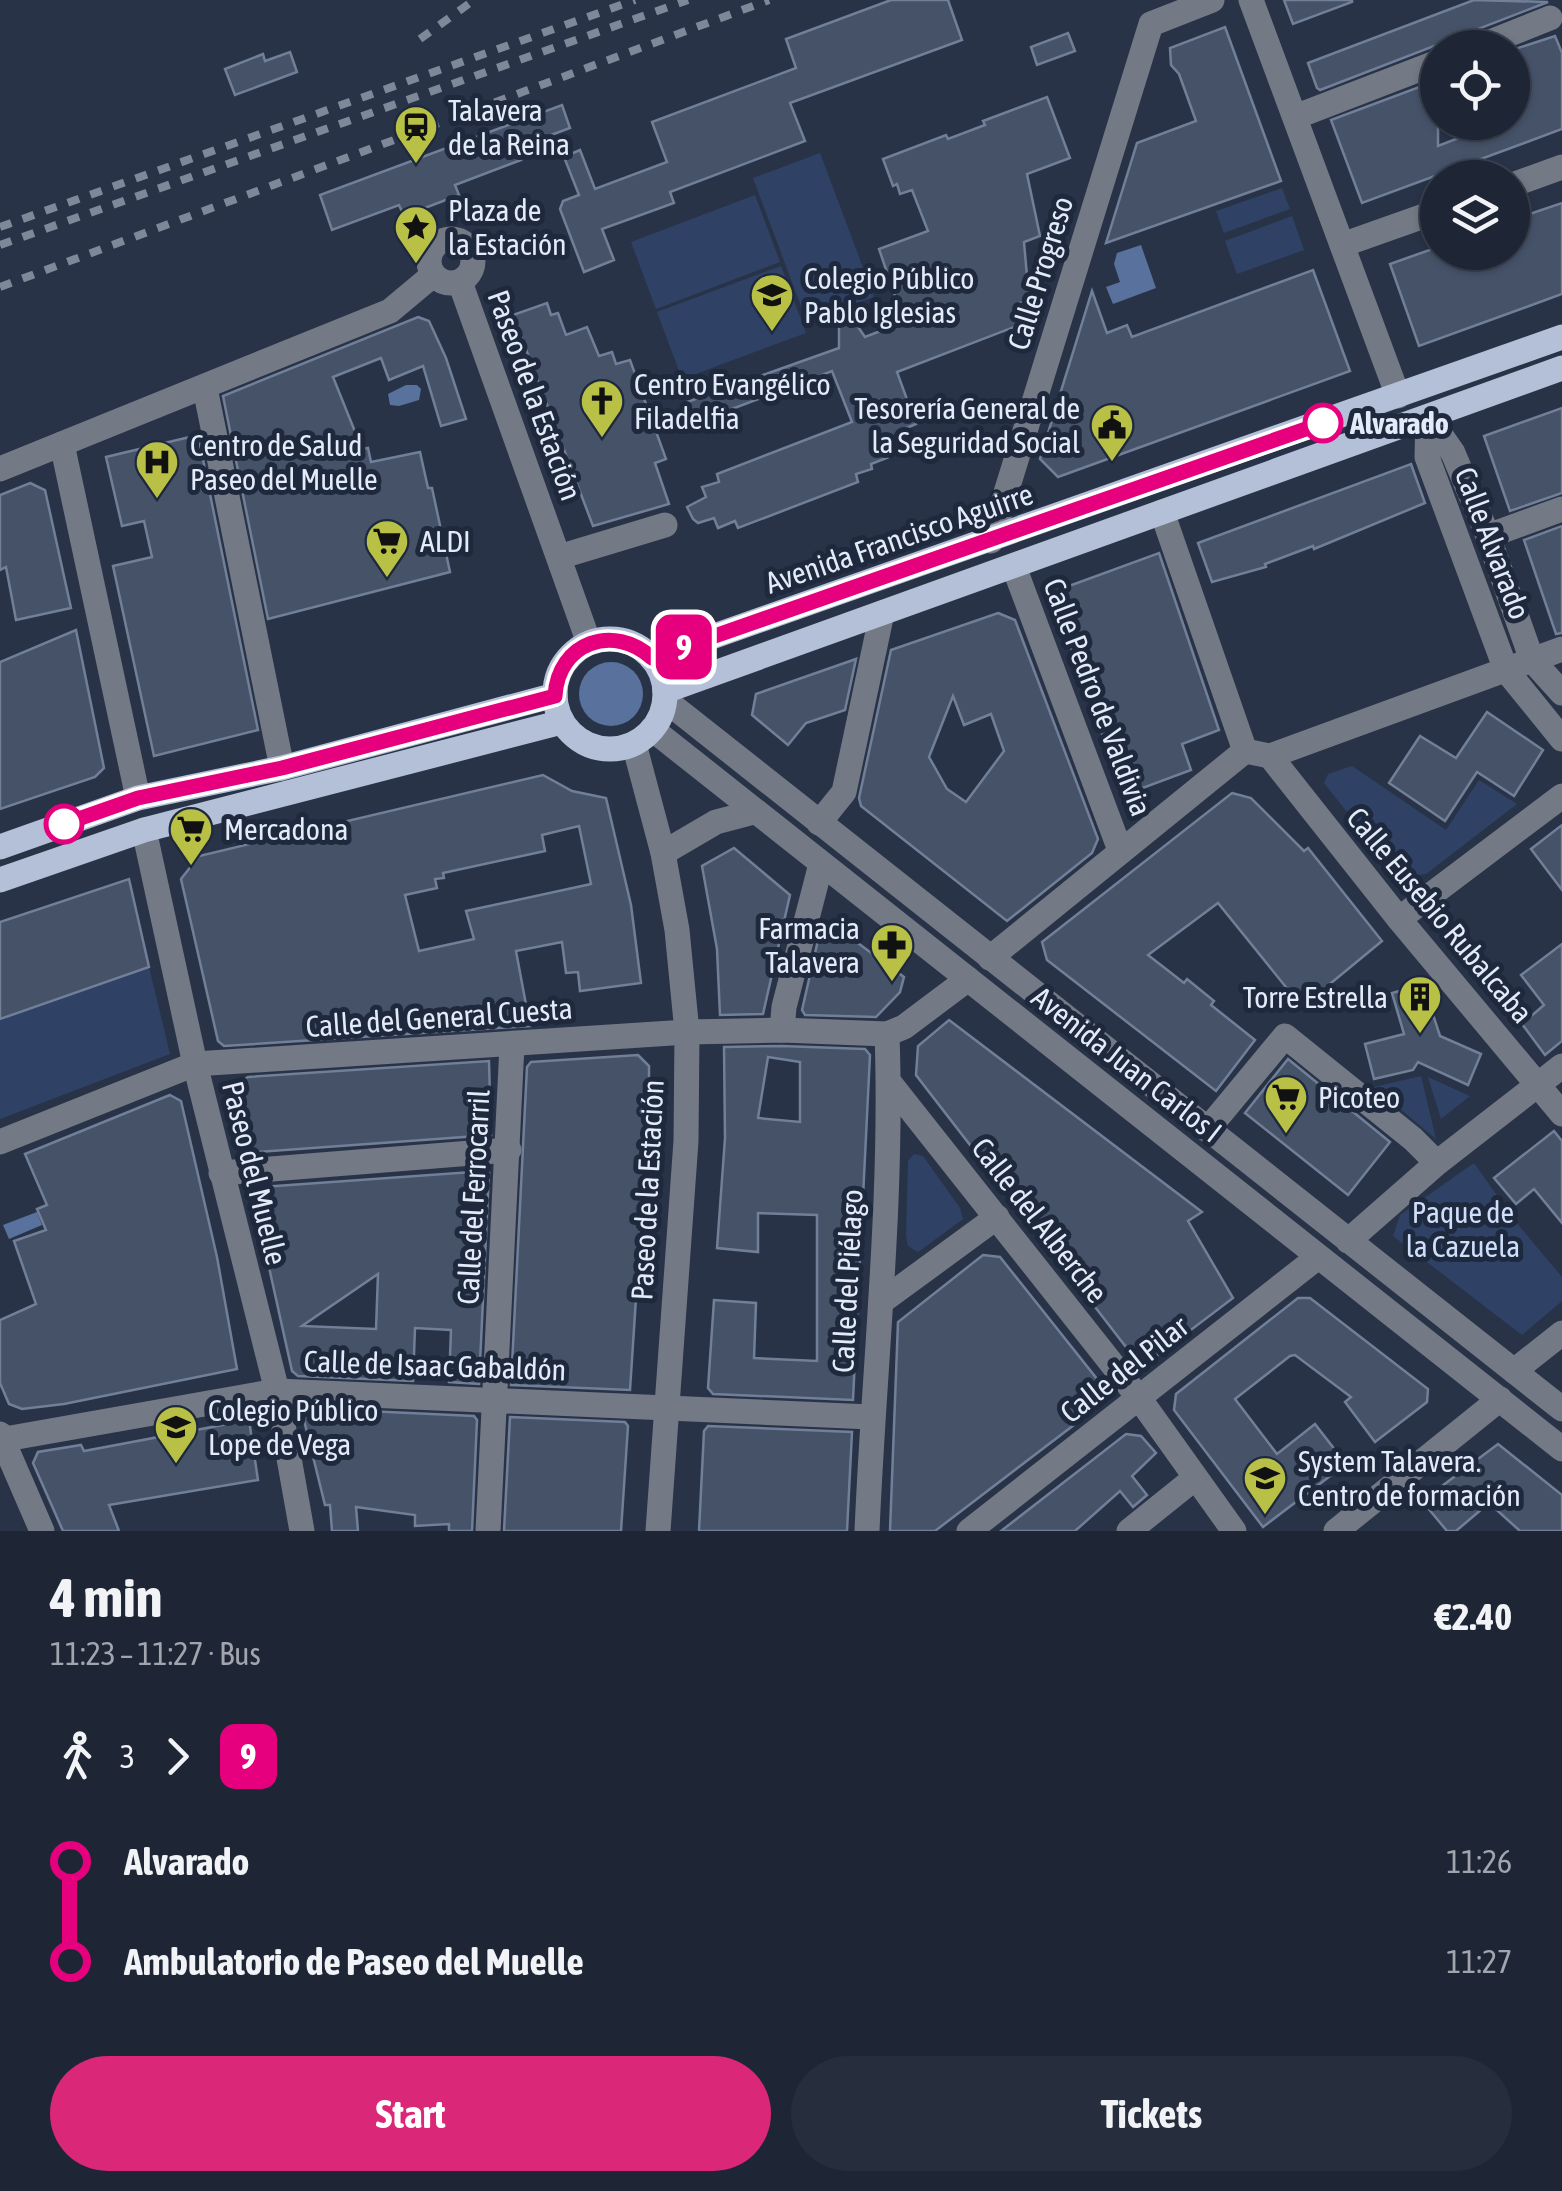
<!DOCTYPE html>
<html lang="en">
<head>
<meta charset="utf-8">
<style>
	body { margin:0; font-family:"Asap Condensed",sans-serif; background:#262e3e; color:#f1f3f6; height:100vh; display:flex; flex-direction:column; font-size:38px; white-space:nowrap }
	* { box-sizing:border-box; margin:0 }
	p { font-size:32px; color:#a1a5ad }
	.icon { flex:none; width:55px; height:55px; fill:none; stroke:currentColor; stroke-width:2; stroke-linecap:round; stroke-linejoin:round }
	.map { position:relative; height:1531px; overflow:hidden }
	.details { display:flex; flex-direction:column; background:#1e2636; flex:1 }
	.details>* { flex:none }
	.badge { padding:0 20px; border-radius:15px; font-size:35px; line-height:65px }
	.controls { position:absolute; left:1420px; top:30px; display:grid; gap:20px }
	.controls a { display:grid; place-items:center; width:110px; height:110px; border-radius:50%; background:#1e2636; box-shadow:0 2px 8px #0004,0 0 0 2px #3c4351; font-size:50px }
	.map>.badge { position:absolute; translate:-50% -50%; box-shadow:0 0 0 5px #fff }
	.legs { display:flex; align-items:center; gap:15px; height:110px; padding:0 50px; font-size:32px }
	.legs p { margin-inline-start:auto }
	.headline { display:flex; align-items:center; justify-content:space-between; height:170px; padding:0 50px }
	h1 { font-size:55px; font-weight:700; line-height:75px }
	.primary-button { display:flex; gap:20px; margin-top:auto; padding:20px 50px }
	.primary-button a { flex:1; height:115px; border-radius:60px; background:#db2777; color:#fff; font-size:40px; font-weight:700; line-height:115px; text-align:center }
	.primary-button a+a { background:#262e3e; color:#f1f3f6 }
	ul { padding:0 50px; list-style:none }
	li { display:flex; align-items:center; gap:35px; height:100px; font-size:38px }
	li i { display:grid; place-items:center; width:15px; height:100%; margin:0 12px; background:currentColor }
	li i::after { content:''; width:25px; height:25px; margin:-12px; border:8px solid; border-radius:50%; background:#1e2636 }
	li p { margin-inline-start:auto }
	li:first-child i { background:linear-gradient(#0000 50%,currentColor 0) }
	li:last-child i { background:linear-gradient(currentColor 50%,#0000 0) }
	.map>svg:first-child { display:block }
</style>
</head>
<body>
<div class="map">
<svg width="1562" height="1531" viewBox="0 0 1562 1531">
	<rect width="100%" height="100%" fill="#283348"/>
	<g fill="#2f4265">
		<polygon points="820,153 874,297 807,322 753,178"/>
		<polygon points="1282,188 1290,209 1224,233 1216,211"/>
		<polygon points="755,195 780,262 656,309 631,242"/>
		<polygon points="1292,216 1304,250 1237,274 1225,241"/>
		<polygon points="781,266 806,333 682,379 657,312"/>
		<polygon points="1352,766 1446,830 1479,780 1517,804 1426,874 1406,877 1394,871 1324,783 1328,774"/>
		<polygon points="149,967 170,1054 0,1119 0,1019"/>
		<polygon points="1421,1076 1436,1139 1374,1087"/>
		<polygon points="1428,1077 1470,1096 1441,1119"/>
		<polygon points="914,1154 923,1156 960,1208 963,1219 918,1252 908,1246 906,1236 908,1161"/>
		<polygon points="1474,1163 1515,1221 1562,1277 1562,1301 1522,1335 1393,1236 1400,1215"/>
	</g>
	<g fill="#59719d">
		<polygon points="1141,245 1156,288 1113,304 1106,287 1120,282 1114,264 1117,253"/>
		<polygon points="406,385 417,385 421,389 419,400 399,406 390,405 388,394"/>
		<circle cx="611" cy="694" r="32"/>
		<polygon points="37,1212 42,1225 9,1239 3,1225"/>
	</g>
	<g fill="#455268" stroke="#727f98" stroke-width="2.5" fill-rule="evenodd">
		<polygon points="891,0 948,0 962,40 790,103 805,141 670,192 674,203 602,229 614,260 584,272 560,209 563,201 579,195 564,157 580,150 595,189 667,162 652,122 796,68 786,39"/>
		<polygon points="1284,0 1352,0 1352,2 1293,24"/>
		<polygon points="1474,0 1548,2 1320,90 1317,88 1308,63"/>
		<polygon points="1225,27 1281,181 1106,243 1137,143 1196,121 1179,74 1171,65 1170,48"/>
		<polygon points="1068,33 1075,51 1037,65 1031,47"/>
		<polygon points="1555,36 1562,53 1562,129 1362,203 1331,120 1438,80 1438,146 1500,122 1512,122 1512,50"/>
		<polygon points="290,52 297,72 235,95 225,69 263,54 265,61"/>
		<polygon points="1047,97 1070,158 1027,174 1040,236 1024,242 1029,299 1020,303 1022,324 897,372 916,424 904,429 912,448 871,464 872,469 856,474 858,482 738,528 735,521 718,528 714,518 698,523 693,519 687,507 706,497 702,487 719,482 717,474 852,422 832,371 695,423 687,402 839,348 839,325 844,322 856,324 865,337 904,322 879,249 928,231 912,190 900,194 897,184 893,186 883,159 946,135 948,139 985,125 983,121"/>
		<polygon points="562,105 570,128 516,148 521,160 455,185 459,195 404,216 399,205 332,230 320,195"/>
		<polygon points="1562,203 1562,294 1419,346 1390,264 1438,247 1438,252 1512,252 1512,220"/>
		<polygon points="1313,270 1350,371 1058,477 1040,459 1092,291 1107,333 1127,325 1132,337"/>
		<polygon points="547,303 551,315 558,313 566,335 587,327 599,356 612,352 616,364 630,360 666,459 655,463 669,504 593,526 513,315"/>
		<polygon points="418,317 429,321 446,358 466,419 441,426 423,366 389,380 381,358 333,377 362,449 368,448 371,462 420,452 428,488 432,488 450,572 268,619 223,396"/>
		<polygon points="1562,408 1562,493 1510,511 1484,436"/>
		<polygon points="198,435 258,730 154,756 113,566 152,557 144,521 122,526 106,457"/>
		<polygon points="1411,464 1425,503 1314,549 1313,546 1265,564 1266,567 1212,582 1198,543"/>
		<polygon points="30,483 45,490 71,608 16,620 6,567 0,570 0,495"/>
		<polygon points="1562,526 1562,633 1556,634 1524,540"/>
		<polygon points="1159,553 1219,730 1182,744 1191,770 1124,795 1054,601 1058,590"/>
		<path d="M 998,613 L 1015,620 L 1098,839 L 1092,853 L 1007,921 L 861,806 L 859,798 L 891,650 ZM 953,696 L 964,725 L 991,714 L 1004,751 L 966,802 L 947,789 L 929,757 Z"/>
		<polygon points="76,630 104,768 95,777 0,809 0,662"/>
		<polygon points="856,659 845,710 806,723 788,745 752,715 756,694"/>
		<polygon points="1487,712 1543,750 1514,796 1477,772 1445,821 1389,783 1420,736 1456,758"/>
		<path d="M 543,775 L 572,791 L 606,798 L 631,905 L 641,983 L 580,991 L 578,972 L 566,973 L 562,942 L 516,951 L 530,1026 L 224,1046 L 218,1041 L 181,879 L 199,856 ZM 579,826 L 591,884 L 466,911 L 474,939 L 419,951 L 405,895 L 437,888 L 435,879 L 444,878 L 443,873 L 545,851 L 542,835 Z"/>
		<polygon points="1232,793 1251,798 1304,851 1308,848 1382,941 1302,1007 1218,903 1148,955 1184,983 1187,979 1214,1001 1211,1005 1255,1040 1216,1091 1047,960 1042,942"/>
		<polygon points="1562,825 1562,890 1531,849"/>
		<polygon points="734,848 790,895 763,1014 720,1015 717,949 702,866"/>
		<polygon points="129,879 149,967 0,1019 0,922"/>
		<polygon points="832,924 904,977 900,992 876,1017 805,1015 802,1010 821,927"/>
		<polygon points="1562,944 1562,1041 1545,1055 1522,1024 1544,1005 1521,975"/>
		<polygon points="1423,984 1440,1036 1481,1054 1468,1085 1418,1062 1413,1070 1374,1079 1365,1044 1404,1034 1392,993"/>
		<polygon points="949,1020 1202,1212 1188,1221 1233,1298 1150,1361 1136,1360 916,1075 918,1046"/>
		<path d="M 782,1046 L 865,1049 L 870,1055 L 853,1400 L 713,1394 L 708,1388 L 714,1300 L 756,1303 L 754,1358 L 817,1361 L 817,1215 L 758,1213 L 758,1252 L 717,1248 L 725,1138 L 724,1047 ZM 768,1057 L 800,1062 L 800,1122 L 758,1118 Z"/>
		<polygon points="638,1055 649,1066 649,1099 630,1390 511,1385 527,1067 531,1062"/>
		<polygon points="1288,1059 1390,1142 1348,1195 1245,1113"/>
		<polygon points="489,1061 491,1135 244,1153 228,1090 248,1077"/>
		<polygon points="170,1095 181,1101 217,1257 237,1369 64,1404 22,1409 9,1404 0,1383 0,1320 36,1304 14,1241 46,1230 37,1209 47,1205 25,1154"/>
		<polygon points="1554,1131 1562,1141 1562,1223 1534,1189 1516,1204 1494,1178"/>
		<path d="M 486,1171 L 489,1173 L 479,1384 L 449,1382 L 451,1330 L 415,1328 L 413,1381 L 298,1376 L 292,1371 L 253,1195 L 262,1187 ZM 378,1274 L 376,1329 L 302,1326 Z"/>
		<polygon points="983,1255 1000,1257 1105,1389 1104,1402 935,1531 890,1531 898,1322"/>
		<polygon points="1298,1298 1310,1298 1428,1389 1427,1402 1375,1442 1345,1402 1351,1397 1295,1355 1290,1356 1235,1399 1277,1454 1315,1424 1346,1464 1263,1527 1174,1410 1176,1394"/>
		<polygon points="301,1408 474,1416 477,1420 472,1531 449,1531 449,1524 415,1526 415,1515 356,1507 358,1531 332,1531 330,1505 325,1505"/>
		<polygon points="510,1417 625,1422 628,1426 621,1531 504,1531"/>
		<polygon points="249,1420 258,1480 109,1505 119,1531 63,1531 33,1463 38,1452 81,1445 84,1451"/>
		<polygon points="708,1426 852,1432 847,1531 699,1531 704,1431"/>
		<polygon points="1126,1434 1141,1436 1156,1453 1132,1476 1147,1495 1133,1507 1120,1491 1075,1531 1001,1531"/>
		<polygon points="1498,1444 1562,1495 1562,1531 1520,1531 1489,1503 1456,1531 1447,1531 1422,1501"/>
	</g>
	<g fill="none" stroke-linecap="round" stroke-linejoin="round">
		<g stroke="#747a85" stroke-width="25">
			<polyline points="1251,0 1398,396"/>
			<polyline points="1475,48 1550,18"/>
			<polyline points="1295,117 1438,62"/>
			<polyline points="1512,185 1562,167"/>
			<circle cx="451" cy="261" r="22"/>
			<polyline points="1342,245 1438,211"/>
			<polyline points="460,282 589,643"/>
			<polyline points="205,388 282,768"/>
			<polyline points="1428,417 1427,457 1506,670 1562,739"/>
			<polyline points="1428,417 1453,453 1488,536 1532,660 1562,693"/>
			<polyline points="62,444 138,798"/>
			<polyline points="0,469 390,311 433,275"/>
			<polyline points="1162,512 1245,751"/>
			<polyline points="1488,536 1562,509"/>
			<polyline points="991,541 1151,24 1212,0"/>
			<polyline points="559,557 665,525"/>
			<polyline points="1014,567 1120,850"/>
			<polyline points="665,700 1562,1409"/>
			<polyline points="652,729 1562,1449"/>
			<polyline points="634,744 663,853 677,930 687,1032 686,1141 658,1531"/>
			<polyline points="1270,756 1399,919 1562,1114"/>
			<polyline points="819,823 844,792 882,613"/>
			<polyline points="144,830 195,1064 277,1391 302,1531"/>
			<polyline points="663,853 716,822 754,812"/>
			<polyline points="1399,919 1562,796"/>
			<polyline points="990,958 1245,751 1270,756 1562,649"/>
			<polyline points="782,1030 784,1007 821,864"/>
			<polyline points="889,1082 1139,1398 1234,1531"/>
			<polyline points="1207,1130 1285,1036 1413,1139 1437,1163"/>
			<polyline points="0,1142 195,1064 687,1032 782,1030 887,1034 904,1027 968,979"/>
			<polyline points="221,1173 509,1150"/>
			<polyline points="1348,1241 1437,1163 1562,1066"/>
			<polyline points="881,1302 997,1217"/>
			<polyline points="1514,1371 1562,1333"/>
			<polyline points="0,1434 42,1531"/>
			<polyline points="0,1440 277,1391 871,1417"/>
			<polyline points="488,1531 512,1045"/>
			<path d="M 867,1531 C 874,1366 893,1200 887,1034"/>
			<polyline points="969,1531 1318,1257"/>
			<polyline points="1129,1531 1195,1478"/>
			<polyline points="1336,1531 1500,1399"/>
		</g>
		<g stroke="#b4c0d7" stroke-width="25">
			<circle cx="610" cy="694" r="55"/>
			<polyline points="652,658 1562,337"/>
			<polyline points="665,691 1562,368"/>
			<polyline points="0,847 138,798 282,768 555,695"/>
			<polyline points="0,880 144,830 562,722"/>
		</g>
		<g stroke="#7e8899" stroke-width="8" stroke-dasharray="12 12" stroke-linecap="butt">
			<polyline points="420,39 474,0"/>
			<polyline points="0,227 635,0"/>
			<polyline points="0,245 688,0"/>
			<polyline points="0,287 769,0"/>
		</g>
	</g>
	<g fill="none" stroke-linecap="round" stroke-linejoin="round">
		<g stroke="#fff" stroke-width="22">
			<path id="line-1" d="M 64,824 L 138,798 L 282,768 L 555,696 C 558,642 614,623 652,658 L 1323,423"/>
		</g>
		<use href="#line-1" stroke="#e6007e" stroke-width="15"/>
	</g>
	<defs>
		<g id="station-pin" transform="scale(2.25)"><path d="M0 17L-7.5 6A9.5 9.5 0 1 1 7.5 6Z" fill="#b9c046" stroke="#1e293d"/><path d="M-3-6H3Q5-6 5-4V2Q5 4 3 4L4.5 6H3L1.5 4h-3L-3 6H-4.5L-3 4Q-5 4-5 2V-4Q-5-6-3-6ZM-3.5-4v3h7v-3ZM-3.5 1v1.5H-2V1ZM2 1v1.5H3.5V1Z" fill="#111"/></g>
		<g id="sight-pin" transform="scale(2.25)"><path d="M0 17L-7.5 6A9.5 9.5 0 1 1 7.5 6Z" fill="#b9c046" stroke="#1e293d"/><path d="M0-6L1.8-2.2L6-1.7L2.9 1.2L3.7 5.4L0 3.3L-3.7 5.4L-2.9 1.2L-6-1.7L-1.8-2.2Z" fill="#111"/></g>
		<g id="school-pin" transform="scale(2.25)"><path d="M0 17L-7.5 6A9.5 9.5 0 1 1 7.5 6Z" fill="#b9c046" stroke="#1e293d"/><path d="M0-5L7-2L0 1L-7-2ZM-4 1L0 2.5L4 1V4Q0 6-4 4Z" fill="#111"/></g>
		<g id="church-pin" transform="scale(2.25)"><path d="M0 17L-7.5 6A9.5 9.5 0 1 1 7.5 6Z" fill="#b9c046" stroke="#1e293d"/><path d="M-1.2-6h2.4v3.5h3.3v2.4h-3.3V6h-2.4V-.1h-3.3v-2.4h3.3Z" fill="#111"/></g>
		<g id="civic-pin" transform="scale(2.25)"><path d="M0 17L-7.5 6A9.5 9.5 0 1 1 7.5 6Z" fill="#b9c046" stroke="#1e293d"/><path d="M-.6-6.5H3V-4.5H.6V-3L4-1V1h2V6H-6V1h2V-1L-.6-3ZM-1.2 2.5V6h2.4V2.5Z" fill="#111"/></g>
		<g id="hospital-pin" transform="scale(2.25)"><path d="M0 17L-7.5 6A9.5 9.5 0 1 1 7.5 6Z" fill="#b9c046" stroke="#1e293d"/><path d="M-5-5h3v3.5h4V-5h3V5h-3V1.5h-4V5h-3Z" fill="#111"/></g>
		<g id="supermarket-pin" transform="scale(2.25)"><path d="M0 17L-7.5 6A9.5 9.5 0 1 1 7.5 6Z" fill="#b9c046" stroke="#1e293d"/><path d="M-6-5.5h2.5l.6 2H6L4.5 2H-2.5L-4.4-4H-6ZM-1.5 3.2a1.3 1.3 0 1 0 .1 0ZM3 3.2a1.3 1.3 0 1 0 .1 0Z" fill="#111"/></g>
		<g id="pharmacy-pin" transform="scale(2.25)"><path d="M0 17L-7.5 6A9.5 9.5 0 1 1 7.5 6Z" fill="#b9c046" stroke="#1e293d"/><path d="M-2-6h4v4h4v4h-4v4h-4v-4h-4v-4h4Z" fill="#111"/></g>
		<g id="building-pin" transform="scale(2.25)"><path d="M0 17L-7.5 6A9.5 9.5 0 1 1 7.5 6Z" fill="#b9c046" stroke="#1e293d"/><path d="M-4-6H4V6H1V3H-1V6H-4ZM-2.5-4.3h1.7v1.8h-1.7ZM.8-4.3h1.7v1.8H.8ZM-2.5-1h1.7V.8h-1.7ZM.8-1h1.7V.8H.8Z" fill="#111"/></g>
		<g id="university-pin" transform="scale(2.25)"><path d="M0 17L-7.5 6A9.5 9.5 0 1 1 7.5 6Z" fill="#b9c046" stroke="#1e293d"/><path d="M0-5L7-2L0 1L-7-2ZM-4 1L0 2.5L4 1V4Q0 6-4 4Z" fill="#111"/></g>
	</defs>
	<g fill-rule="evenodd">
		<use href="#station-pin" x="416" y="127"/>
		<use href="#sight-pin" x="416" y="227"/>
		<use href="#school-pin" x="772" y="295"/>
		<use href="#church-pin" x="602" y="401"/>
		<use href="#civic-pin" x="1112" y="425"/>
		<use href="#hospital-pin" x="157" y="462"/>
		<use href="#supermarket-pin" x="387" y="541"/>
		<use href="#supermarket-pin" x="191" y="829"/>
		<use href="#pharmacy-pin" x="892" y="945"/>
		<use href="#building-pin" x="1420" y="997"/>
		<use href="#supermarket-pin" x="1286" y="1097"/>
		<use href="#school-pin" x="176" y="1427"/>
		<use href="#university-pin" x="1265" y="1478"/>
	</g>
	<g fill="#fff" stroke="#e6007e" stroke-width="5">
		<circle cx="1323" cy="423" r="18"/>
		<circle cx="64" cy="824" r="18"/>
	</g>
	<g text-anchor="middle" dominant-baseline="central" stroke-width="10" stroke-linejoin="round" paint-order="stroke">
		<g font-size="30" fill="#e3ebf9" stroke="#1e293d" text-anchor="start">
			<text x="448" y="110">Talavera<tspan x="448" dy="34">de la Reina</tspan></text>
			<text x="448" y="210">Plaza de<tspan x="448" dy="34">la Estación</tspan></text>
			<text x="804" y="278">Colegio Público<tspan x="804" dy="34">Pablo Iglesias</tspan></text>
			<text x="634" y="384">Centro Evangélico<tspan x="634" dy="34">Filadelfia</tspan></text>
			<text x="1080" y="408" text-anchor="end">Tesorería General de<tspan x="1080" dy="34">la Seguridad Social</tspan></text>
			<text x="190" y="445">Centro de Salud<tspan x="190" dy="34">Paseo del Muelle</tspan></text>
			<text x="420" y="541">ALDI</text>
			<text x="224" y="829">Mercadona</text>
			<text x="860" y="928" text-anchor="end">Farmacia<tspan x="860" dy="34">Talavera</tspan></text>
			<text x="1388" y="997" text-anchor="end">Torre Estrella</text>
			<text x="1318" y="1097">Picoteo</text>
			<text x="208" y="1410">Colegio Público<tspan x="208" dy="34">Lope de Vega</tspan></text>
			<text x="1298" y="1461">System Talavera.<tspan x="1298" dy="34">Centro de formación</tspan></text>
		</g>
		<g font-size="30" fill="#e3ebf9" stroke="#1e293d">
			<text transform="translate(1040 273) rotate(-73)">Calle Progreso</text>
			<text transform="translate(535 395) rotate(70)">Paseo de la Estación</text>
			<text transform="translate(899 538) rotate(-19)">Avenida Francisco Aguirre</text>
			<text transform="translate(1493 543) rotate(69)">Calle Alvarado</text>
			<text transform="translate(1098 697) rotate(69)">Calle Pedro de Valdivia</text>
			<text transform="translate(1440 915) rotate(50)">Calle Eusebio Rubalcaba</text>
			<text transform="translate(439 1017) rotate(-4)">Calle del General Cuesta</text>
			<text transform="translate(1127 1064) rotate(38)">Avenida Juan Carlos I</text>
			<text transform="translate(255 1173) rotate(76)">Paseo del Muelle</text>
			<text transform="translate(647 1190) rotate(-87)">Paseo de la Estación</text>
			<text transform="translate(473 1197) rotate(-87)">Calle del Ferrocarril</text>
			<text transform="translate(1040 1220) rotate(52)">Calle del Alberche</text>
			<text transform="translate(847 1281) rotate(-87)">Calle del Piélago</text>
			<text transform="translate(435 1365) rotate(2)">Calle de Isaac Gabaldón</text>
			<text transform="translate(1124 1369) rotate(-38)">Calle del Pilar</text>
		</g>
		<g font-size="30" font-weight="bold" fill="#e3ebf9" stroke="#1e293d" text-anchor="start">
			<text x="1350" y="423">Alvarado</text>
		</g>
		<g font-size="30" fill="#cfdefa" stroke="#1e293d">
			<text x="1463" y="1212">Paque de<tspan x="1463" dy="34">la Cazuela</tspan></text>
		</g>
	</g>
</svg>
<div class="controls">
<a><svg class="icon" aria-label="locate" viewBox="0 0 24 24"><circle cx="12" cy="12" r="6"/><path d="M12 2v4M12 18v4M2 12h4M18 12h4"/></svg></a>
<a><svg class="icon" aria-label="layers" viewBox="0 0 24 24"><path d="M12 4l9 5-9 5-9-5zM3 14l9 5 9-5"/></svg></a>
</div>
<b class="badge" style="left:684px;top:647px;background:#e6007e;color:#fff">9</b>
</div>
<section class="details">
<div class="headline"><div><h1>4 min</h1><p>11:23 – 11:27 · Bus</p></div><b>€2.40</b></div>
<div class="legs"><svg class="icon" aria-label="walk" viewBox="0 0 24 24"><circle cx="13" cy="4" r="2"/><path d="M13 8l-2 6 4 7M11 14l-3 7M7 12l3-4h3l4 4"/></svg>3<svg class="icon" aria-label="forward" viewBox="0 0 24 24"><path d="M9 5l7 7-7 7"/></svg><b class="badge" style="background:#e6007e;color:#fff">9</b></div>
<ul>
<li><i style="color:#e6007e"></i><b>Alvarado</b><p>11:26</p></li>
<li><i style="color:#e6007e"></i><b>Ambulatorio de Paseo del Muelle</b><p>11:27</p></li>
</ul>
<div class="primary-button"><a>Start</a><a>Tickets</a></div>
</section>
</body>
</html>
